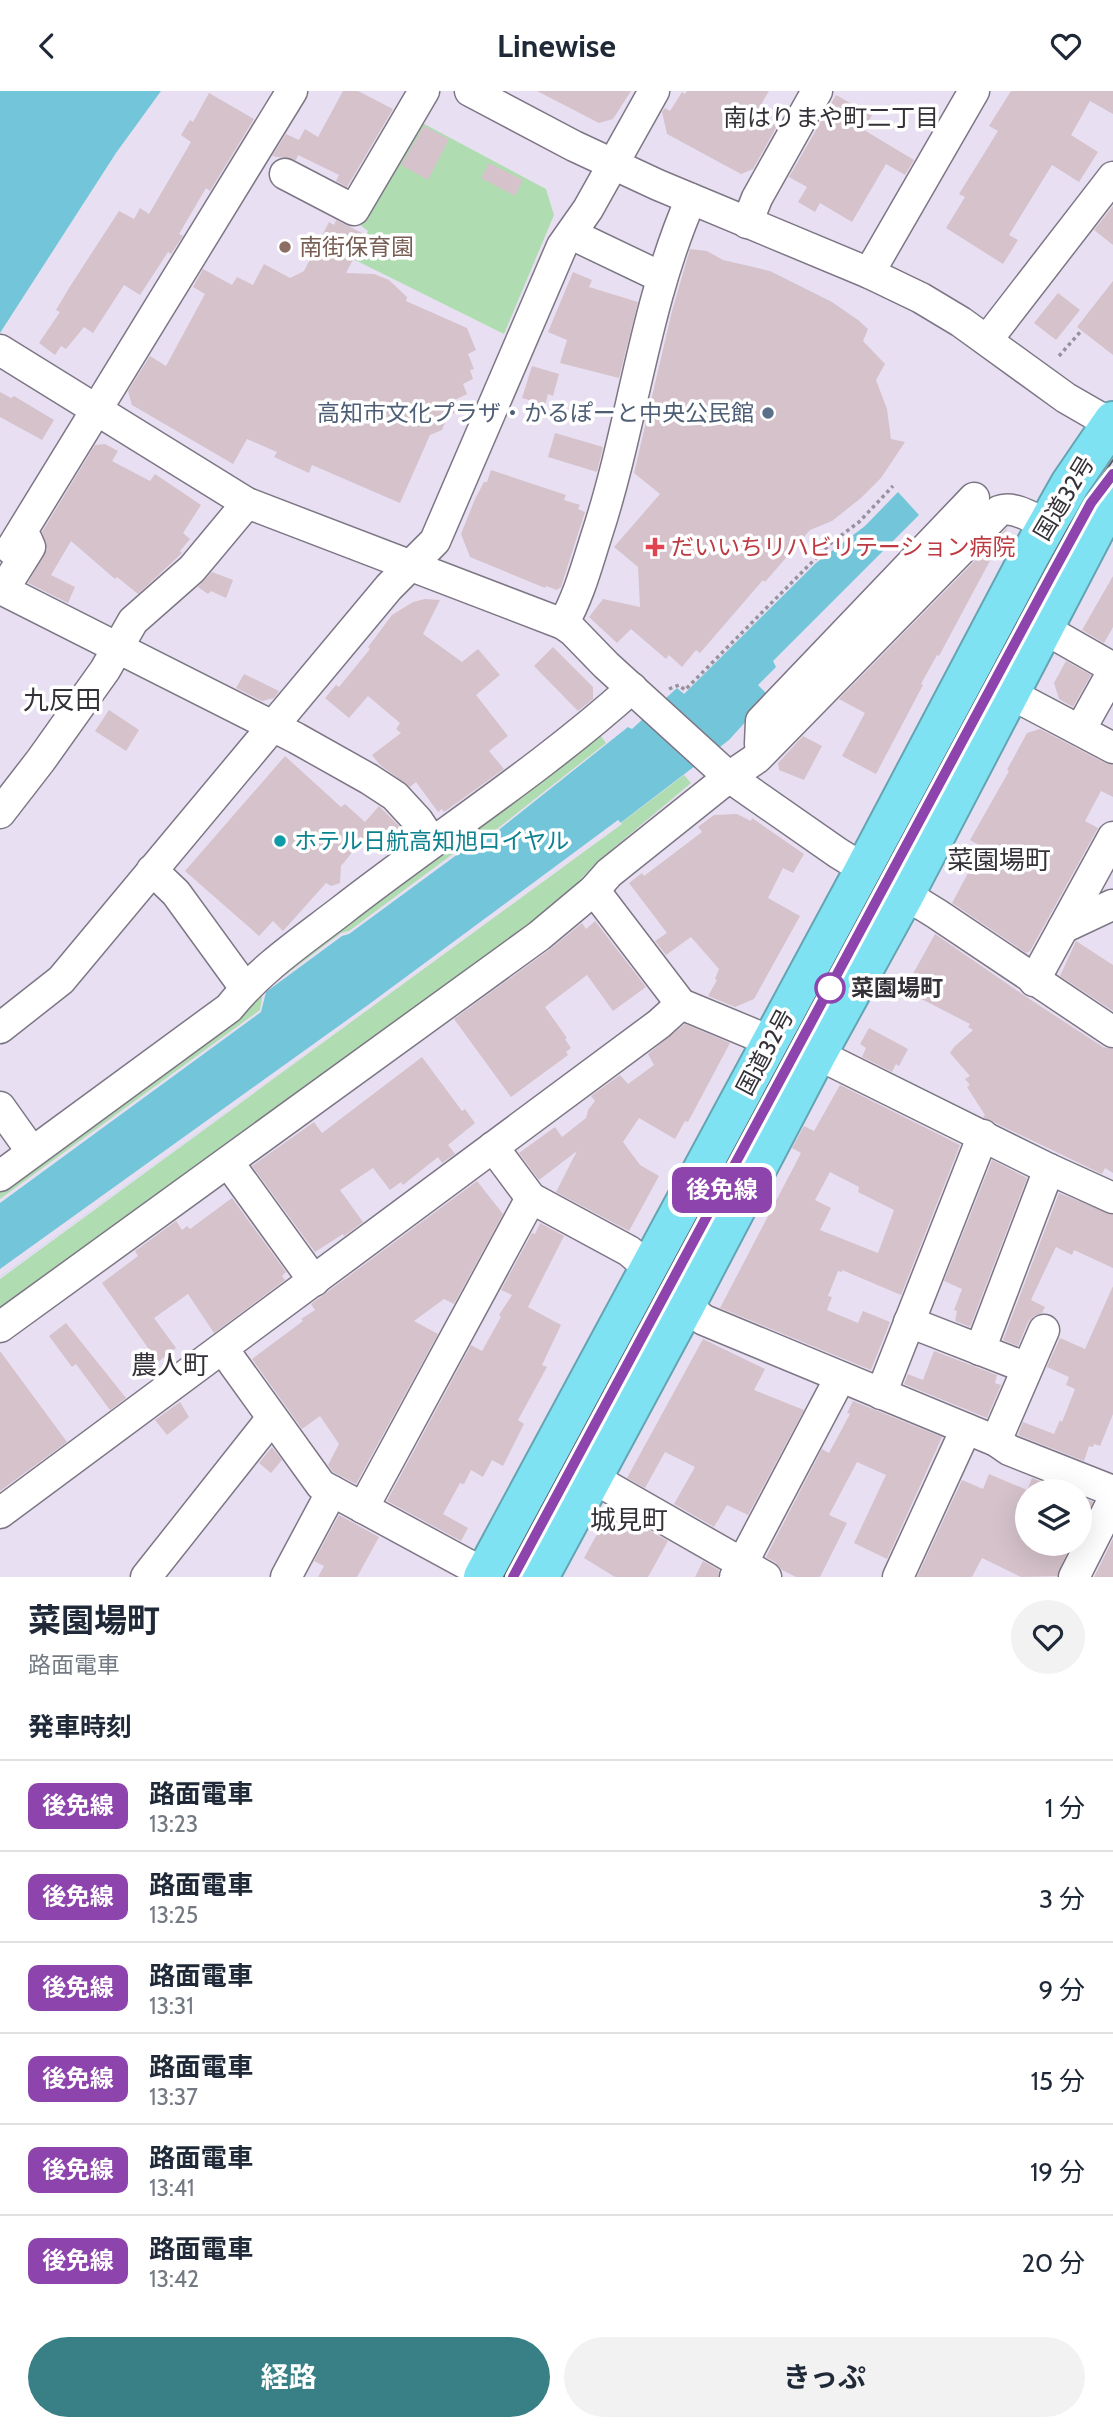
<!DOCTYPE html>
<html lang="ja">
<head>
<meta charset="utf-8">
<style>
	body { margin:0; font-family:Cabin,"Noto Sans JP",sans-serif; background:#f2f2f3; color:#1f2937; height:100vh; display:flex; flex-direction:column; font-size:26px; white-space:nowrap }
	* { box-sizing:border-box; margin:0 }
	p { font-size:23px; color:#747a83 }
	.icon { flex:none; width:38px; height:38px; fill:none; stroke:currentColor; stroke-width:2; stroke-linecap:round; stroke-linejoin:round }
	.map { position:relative; height:1486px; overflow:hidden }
	.panel { display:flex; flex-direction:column; background:#fff; flex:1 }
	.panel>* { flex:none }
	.badge { padding:0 14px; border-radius:10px; font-size:24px; line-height:46px }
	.buttons { position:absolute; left:1015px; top:1388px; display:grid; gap:14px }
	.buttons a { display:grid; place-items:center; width:77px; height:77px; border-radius:50%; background:#fff; box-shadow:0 7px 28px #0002; font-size:35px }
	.map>.badge { position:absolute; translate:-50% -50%; box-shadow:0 0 0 4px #fff }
	h2 { padding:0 28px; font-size:26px; line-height:63px }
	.round { display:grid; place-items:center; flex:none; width:74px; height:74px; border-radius:37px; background:#f2f2f3 }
	.overview { display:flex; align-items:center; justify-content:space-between; height:119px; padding:0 28px }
	h1 { font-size:33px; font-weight:700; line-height:52px }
	.primary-button { display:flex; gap:14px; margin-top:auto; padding:14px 28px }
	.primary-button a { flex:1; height:80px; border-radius:42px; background:#388085; color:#fff; font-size:28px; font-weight:700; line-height:80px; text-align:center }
	.primary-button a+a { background:#f2f2f3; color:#1f2937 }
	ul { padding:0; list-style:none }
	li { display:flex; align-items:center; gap:21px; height:91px; padding:0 28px; border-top:2px solid #e0e1e3 }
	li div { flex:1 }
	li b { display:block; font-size:26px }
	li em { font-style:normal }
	li .badge { min-width:77px; font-weight:700; text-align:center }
	header { display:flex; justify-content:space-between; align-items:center; height:91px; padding:0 28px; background:#fff; font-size:32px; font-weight:700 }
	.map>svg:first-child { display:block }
</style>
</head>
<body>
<header><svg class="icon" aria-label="back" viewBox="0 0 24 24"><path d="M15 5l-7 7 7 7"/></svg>Linewise<svg class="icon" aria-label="heart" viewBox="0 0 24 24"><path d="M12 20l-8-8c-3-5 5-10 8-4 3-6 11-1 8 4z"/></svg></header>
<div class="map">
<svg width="1113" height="1486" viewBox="0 0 1113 1486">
	<rect width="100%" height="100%" fill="#e8e0f2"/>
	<g fill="#afddb1">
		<polygon points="415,28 546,98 554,124 504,243 355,169 368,140 356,131"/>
		<polygon points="598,641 606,652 483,749 477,745 349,840 341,842 263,901 260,919 0,1108 0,1094 251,901"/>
		<polygon points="684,684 691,692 598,770 540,831 0,1223 0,1188 563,776"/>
	</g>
	<g fill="#73c6d9">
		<polygon points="0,0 161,0 116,62 0,242"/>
		<polygon points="898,401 919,424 773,570 776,576 758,594 769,605 729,649 581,762 0,1186 0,1112 261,921 266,901 342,845 349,843 477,749 481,753 628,636 632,638 677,597 684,603 816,472 865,435"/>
	</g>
	<polygon fill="#e8e0f2" points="618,729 622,733 563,776 0,1186 0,1178 368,914"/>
	<g fill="#d5c2cb" fill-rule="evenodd">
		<polygon points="343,0 358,0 393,18 347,96 336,90 339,84 298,64 296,69 272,65 286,43 299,49 305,38 318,46"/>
		<polygon points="537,0 631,0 613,28 599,32"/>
		<polygon points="687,0 769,0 756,22 777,35 753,78 741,83 667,43 662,21 665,17 670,20 682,1 685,3"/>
		<polygon points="1011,0 1113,0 1113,23 1090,10 1071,44 1098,61 1079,91 1052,74 1009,144 1018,149 1003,173 946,137 965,106 959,103 998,40 989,35"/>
		<polygon points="209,2 254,28 210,100 206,97 179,143 183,145 171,163 168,161 140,204 124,194 93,242 84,236 66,258 61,255 55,264 39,252 60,221 56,219 69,197 119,120 134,128 140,117 149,123 191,51 181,44 190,29 193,31"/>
		<polygon points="836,4 872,24 864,39 914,69 905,84 886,73 852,131 820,112 815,121 798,111 807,96 789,86"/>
		<polygon points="424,35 449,48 428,89 401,74"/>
		<polygon points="489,72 523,89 515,105 481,87"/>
		<polygon points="1113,115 1113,154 1094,139"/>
		<polygon points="336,129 366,144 346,182 374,183 389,189 407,206 406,210 467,237 476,259 468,263 474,278 470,279 473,288 463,293 467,303 455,309 459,320 448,325 442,339 430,344 400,412 312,374 309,382 274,366 277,361 247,348 233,373 132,314 128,300 150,265 166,275 205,203 193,196 203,178 232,194 237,186 253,194 264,173 290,187 304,180 329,131 334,134"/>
		<polygon points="690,158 707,160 723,169 770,180 832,211 858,229 868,238 863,250 885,273 876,289 887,318 891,348 905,351 881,387 861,407 832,430 810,439 765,491 763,489 700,562 696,559 682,576 669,564 666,568 631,538 617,552 589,526 603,508 640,516 638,476 614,456 660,403 634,382 672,220"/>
		<polygon points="573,181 592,189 589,196 638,211 619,287 560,272 567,249 548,241"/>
		<polygon points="1113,190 1113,264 1077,236"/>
		<polygon points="1058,202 1080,219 1056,249 1034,232"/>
		<polygon points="532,275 559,283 553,305 548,303 545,314 522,307"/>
		<polygon points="0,301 11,307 14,305 54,329 42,349 0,326"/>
		<polygon points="555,342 603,356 597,381 548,366"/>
		<polygon points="105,353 118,360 112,370 150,390 155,383 201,414 183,442 190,448 180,460 182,462 138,503 117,486 115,488 71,450 51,484 75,496 68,512 28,492 47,458 42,441 95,354"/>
		<polygon points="491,379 566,404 564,409 580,414 578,418 585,421 561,496 557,499 546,495 545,497 470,466 461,443 475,408 484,391 487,391"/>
		<polygon points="1008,436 939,565 937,564 921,593 923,594 876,683 842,665 865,622 839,608"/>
		<polygon points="212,481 233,489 226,507 211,500 208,503 198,496"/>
		<polygon points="1113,485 1113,536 1104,552 1082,539"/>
		<polygon points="425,508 440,509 423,543 462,571 478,558 500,584 476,604 508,645 489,660 504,678 444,721 442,718 438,721 416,691 410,696 380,674 372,664 401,642 396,638 400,632 368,605 349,627 325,607 336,594 339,596 370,558 368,556 392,524 413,511"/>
		<polygon points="553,556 593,596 593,608 578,620 534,575"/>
		<polygon points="1066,570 1091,584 1073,616 1059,608 1054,592"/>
		<polygon points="244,583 279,600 274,607 262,610 236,597"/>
		<polygon points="109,619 139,639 126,660 95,640"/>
		<polygon points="1040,638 1105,672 1113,674 1113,706 1101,700 1085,730 1098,737 1030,860 1026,862 952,812 982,756 970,749 1009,680 1007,679 1027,642"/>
		<polygon points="803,645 822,655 804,689 779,679 778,672"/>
		<polygon points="285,665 341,716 345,713 365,731 379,715 402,738 381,764 363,748 341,775 340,792 331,795 326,792 283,840 273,830 259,845 185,780"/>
		<polygon points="737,723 751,730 752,727 804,763 793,782 783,777 768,807 800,825 754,908 735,916 708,905 717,889 715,888 719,878 691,846 666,864 655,850 667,842 629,792 642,782 644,785 702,741 698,736 714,724"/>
		<polygon points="595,830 646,896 613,920 587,884 545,916 567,947 565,948 571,957 566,961 568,964 511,1006 454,928 549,859 582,832 586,838"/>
		<polygon points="935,843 1025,905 1103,956 1113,958 1113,1082 1105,1077 1102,1083 983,1026 985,1024 967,996 970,994 965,988 970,985 950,962 954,956 973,939 968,936 970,933 904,899"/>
		<polygon points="1076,850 1113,874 1113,920 1060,885"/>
		<polygon points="685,933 730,952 688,1031 685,1030 675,1048 639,1027 623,1051 640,1074 659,1085 629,1140 556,1101 577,1060 539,1089 519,1062 555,1036 562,1046 586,1027 588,1019 595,1010 591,1005 620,984 628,993 654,974 648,963"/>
		<polygon points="869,937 908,958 899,975 896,973 892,981 862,966 866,957 860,953"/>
		<polygon points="422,966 462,1020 465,1018 475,1032 448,1054 455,1063 442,1072 438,1066 403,1094 401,1091 390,1099 373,1077 340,1099 363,1131 344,1145 343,1143 315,1161 252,1075 314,1031 322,1042"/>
		<path d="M 840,994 L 960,1054 L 901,1204 L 842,1179 L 842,1181 L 838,1180 L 828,1205 L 832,1206 L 827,1219 L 858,1232 L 863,1220 L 890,1231 L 871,1279 L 720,1217 L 801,1062 L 792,1057 L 804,1035 L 814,1040 ZM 830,1081 L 859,1096 L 858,1101 L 894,1119 L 878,1162 L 820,1139 L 831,1117 L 815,1109 Z"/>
		<polygon points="992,1069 1027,1087 970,1236 955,1230 957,1220 954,1219 962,1198 944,1190"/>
		<polygon points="477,1090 503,1123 454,1213 444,1208 414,1230 438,1243 356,1393 333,1381 328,1374 339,1353 320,1325 302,1338 252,1268 303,1230 301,1228 315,1219 311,1213"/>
		<polygon points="1059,1102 1113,1124 1113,1177 1074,1159 1072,1164 1056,1156 1031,1209 1045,1216 1042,1222 1034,1225 1028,1231 1018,1255 1003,1249"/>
		<polygon points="232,1107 286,1181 282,1185 285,1189 214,1242 188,1203 154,1227 176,1257 158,1271 102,1192 138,1165 135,1160 176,1130 182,1139 187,1135 190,1138"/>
		<polygon points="540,1132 564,1145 528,1216 561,1234 542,1274 547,1276 518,1329 524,1333 503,1375 492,1369 483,1386 471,1379 464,1393 460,1392 443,1423 468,1437 461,1450 387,1410 471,1254 482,1260 501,1226 499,1224 512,1204 501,1199 532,1142 535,1143"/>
		<polygon points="1113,1195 1113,1323 1100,1355 1094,1353 1093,1356 1089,1355 1084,1370 1018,1344 1023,1331 1054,1343 1060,1329 1062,1331 1075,1298 1066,1294 1069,1286 1047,1276 1060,1247 1085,1258"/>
		<polygon points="66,1232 126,1307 110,1319 76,1273 72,1276 49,1245"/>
		<polygon points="703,1248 765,1278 754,1299 804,1319 748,1424 727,1414 714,1436 674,1413 695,1376 665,1361 645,1397 627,1387"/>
		<polygon points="0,1260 67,1351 0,1400"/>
		<polygon points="934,1260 997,1284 995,1292 1001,1294 987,1327 904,1293 908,1283 923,1289"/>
		<polygon points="853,1310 942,1346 887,1468 854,1452 886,1384 857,1371 829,1424 847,1432 820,1486 796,1486 782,1479 775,1471 766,1466 822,1358 829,1362 850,1323 847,1322"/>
		<polygon points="180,1311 189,1326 167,1344 155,1329"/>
		<polygon points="272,1356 282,1369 271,1382 259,1372"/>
		<polygon points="989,1383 1027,1399 1027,1452 1071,1452 1057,1485 1021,1486 982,1467 972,1486 917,1486 962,1389 983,1398"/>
		<polygon points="1032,1387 1065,1400 1027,1400"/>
		<polygon points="1080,1406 1093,1411 1080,1436"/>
		<polygon points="339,1424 379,1446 357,1486 318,1486 324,1475 314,1470"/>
		<polygon points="607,1425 638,1442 642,1435 668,1450 648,1486 615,1486 584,1467"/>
		<polygon points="1113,1448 1113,1486 1094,1486"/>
		<polygon points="703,1470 719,1479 718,1486 695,1486"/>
	</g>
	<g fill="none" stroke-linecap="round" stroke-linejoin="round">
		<g stroke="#7d7685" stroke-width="33">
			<g id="minor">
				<polyline points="470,0 574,55 658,94 869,182 921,207 961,231 1066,307 1111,333"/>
				<polyline points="285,83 354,119 424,0"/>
				<polyline points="747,132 757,107 817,0"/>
				<polyline points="571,143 661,186"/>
				<polyline points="869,182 974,0"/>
				<polyline points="987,249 1113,86"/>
				<polyline points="0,259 247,412 563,533 573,540 606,574 729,686 838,762 937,823 1113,941"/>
				<polyline points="21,443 27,449 30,456 7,493 5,500 296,647 369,688 395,705 418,730 432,751"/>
				<polyline points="11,458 292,0"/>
				<path d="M 563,533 C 579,505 587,474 597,443 C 633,333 644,215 691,108"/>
				<polyline points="1043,537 1113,577"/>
				<polyline points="1009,602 1113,657"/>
				<polyline points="1080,639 1113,580"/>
				<polyline points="760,653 761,630 974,407"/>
				<polyline points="0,722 41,669 105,579 133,530 192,478 247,412"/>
				<polyline points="152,779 176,802 245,897"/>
				<polyline points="594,799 681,913 770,950"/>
				<polyline points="1063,837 1112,814"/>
				<polyline points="1034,890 1113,746"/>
				<polyline points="0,937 61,889 389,496 435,450 562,155 588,118 654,0"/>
				<polyline points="817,963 1049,1078 1113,1107"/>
				<polyline points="0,1016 32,1061"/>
				<polyline points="493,1056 531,1107 629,1160 650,1178 685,1215 704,1229 996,1350 1009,1359 1113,1400"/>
				<polyline points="228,1071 314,1190"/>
				<path d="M 0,1085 L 229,917 C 260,878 302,850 341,820 C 437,745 541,679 632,597"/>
				<polyline points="909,1231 1027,1277"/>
				<path d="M 0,1236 L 539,845 L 594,799 L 609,782 L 729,686 L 757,667 L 999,420 C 1014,414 1034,428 1047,434"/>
				<polyline points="223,1258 321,1394 485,1483"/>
				<polyline points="980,1259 1049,1078"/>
				<polyline points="881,1303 983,1044"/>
				<polyline points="996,1350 1044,1239"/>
				<polyline points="593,1387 766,1486"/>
				<polyline points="363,1417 531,1107"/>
				<polyline points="0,1422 659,933 681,913"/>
				<polyline points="146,1486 272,1327"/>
				<polyline points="286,1486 332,1400"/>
				<polyline points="735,1486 840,1287"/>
				<polyline points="898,1486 966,1338"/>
				<polyline points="1074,1486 1113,1409"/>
			</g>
		</g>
		<g stroke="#65a4b2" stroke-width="42">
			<g id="highway">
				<polyline points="483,1486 864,779 1029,466 1070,393 1113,330"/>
				<polyline points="539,1486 685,1215 817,963 905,803 1096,437 1113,411"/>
			</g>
		</g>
		<g stroke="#97919e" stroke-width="3.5" stroke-dasharray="3.5 3.5" stroke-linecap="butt">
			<polyline points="1059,265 1082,239"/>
			<polyline points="669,598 679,594 685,599 831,452 859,431 893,395"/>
		</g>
		<use href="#minor" stroke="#fff" stroke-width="30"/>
		<use href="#highway" stroke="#7fe2f3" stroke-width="38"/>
		<polyline stroke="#5e5962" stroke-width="2" points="504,1486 1070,434 1113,369"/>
	</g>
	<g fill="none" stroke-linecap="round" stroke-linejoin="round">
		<g stroke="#fff" stroke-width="16">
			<polyline id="line" points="513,1486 1050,487 1091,412 1113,383"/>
		</g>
		<use href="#line" stroke="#8e44ad" stroke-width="10"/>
	</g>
	<circle fill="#8d6e63" stroke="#fff" stroke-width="2.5" cx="285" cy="156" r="7"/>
	<circle fill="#5c6f8a" stroke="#fff" stroke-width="2.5" cx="768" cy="322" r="7"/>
	<path fill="#e0444e" stroke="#fff" stroke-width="2.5" d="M651.5 445.5h7v7h7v7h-7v7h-7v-7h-7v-7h7z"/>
	<circle fill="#0f9aa8" stroke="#fff" stroke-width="2.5" cx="280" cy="750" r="7"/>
	<circle fill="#fff" stroke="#8e44ad" stroke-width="3.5" cx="830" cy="897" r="14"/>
	<g text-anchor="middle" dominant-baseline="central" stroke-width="7" stroke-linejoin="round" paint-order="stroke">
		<g font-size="23" fill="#785e54" stroke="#fff" text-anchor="start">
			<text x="299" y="156">南街保育園</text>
		</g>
		<g font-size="23" fill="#4e5e75" stroke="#fff" text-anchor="end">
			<text x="754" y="322">高知市文化プラザ・かるぽーと中央公民館</text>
		</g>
		<g font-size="23" fill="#353138" stroke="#fff">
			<text transform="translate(1064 407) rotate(-59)">国道32号</text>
			<text transform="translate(765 961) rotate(-62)">国道32号</text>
		</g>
		<g font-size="23" fill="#be3a42" stroke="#fff" text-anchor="start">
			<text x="671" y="456">だいいちリハビリテーション病院</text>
		</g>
		<g font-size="23" fill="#0d838f" stroke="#fff" text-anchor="start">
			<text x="294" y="750">ホテル日航高知旭ロイヤル</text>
		</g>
		<g font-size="23" font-weight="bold" fill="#353138" stroke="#fff" text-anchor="start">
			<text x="851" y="897">菜園場町</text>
		</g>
		<g font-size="24" fill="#353138" stroke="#fff">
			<text x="831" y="26">南はりまや町二丁目</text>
		</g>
		<g font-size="26" fill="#353138" stroke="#fff">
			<text x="62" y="609">九反田</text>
			<text x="999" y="769">菜園場町</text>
			<text x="170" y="1274">農人町</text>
			<text x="629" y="1429">城見町</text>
		</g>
	</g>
</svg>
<div class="buttons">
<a><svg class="icon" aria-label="layers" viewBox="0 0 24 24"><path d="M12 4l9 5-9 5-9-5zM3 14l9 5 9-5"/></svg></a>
</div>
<b class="badge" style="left:722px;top:1099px;background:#8e44ad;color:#fff">後免線</b>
</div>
<section class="panel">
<div class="overview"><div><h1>菜園場町</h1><p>路面電車</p></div><a class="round"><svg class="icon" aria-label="heart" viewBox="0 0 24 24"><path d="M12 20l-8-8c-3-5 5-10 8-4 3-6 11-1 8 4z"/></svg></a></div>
<h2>発車時刻</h2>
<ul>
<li><span class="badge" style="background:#8e44ad;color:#fff">後免線</span><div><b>路面電車</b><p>13:23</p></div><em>1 分</em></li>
<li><span class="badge" style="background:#8e44ad;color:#fff">後免線</span><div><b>路面電車</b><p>13:25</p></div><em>3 分</em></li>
<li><span class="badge" style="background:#8e44ad;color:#fff">後免線</span><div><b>路面電車</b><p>13:31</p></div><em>9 分</em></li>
<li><span class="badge" style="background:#8e44ad;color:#fff">後免線</span><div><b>路面電車</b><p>13:37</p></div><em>15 分</em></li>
<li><span class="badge" style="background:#8e44ad;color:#fff">後免線</span><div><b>路面電車</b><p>13:41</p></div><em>19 分</em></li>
<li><span class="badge" style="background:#8e44ad;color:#fff">後免線</span><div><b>路面電車</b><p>13:42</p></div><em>20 分</em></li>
</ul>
<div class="primary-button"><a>経路</a><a>きっぷ</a></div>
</section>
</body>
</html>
